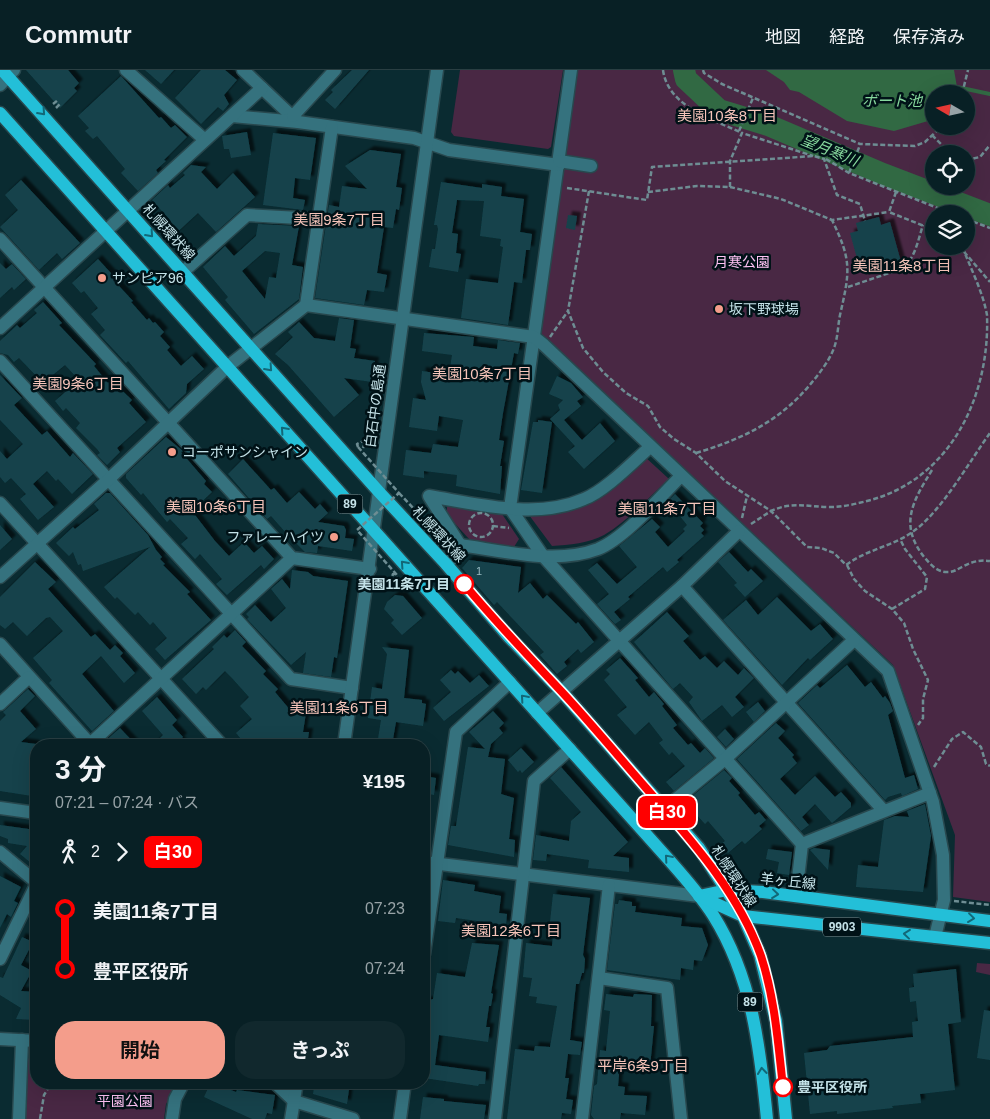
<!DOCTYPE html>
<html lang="ja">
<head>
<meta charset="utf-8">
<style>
	body { margin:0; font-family:Helvetica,"Noto Sans JP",sans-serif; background:#11282d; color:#f1f3f6; height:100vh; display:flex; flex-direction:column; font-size:19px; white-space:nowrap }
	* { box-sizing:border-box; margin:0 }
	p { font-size:16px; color:#98a3a7 }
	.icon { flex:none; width:28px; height:28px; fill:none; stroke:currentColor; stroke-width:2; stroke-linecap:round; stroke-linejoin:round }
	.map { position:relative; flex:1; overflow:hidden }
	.side { position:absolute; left:30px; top:669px; width:400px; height:350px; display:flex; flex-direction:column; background:#082025; border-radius:20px; box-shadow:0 5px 20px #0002,0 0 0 1px #293e42 }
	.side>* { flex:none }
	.badge { padding:0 10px; border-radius:8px; font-size:18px; line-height:32px }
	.needle { width:32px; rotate:279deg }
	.buttons { position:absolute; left:925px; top:15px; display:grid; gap:10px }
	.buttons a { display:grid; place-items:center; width:50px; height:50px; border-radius:50%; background:#082025; box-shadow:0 5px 20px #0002,0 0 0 1px #293e42; font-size:25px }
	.map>.badge { position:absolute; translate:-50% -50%; box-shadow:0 0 0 2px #fff }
	.legs { display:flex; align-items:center; gap:8px; height:55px; padding:0 25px; font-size:16px }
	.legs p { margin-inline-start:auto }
	.overview { display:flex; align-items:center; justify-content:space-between; height:85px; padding:0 25px }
	h1 { font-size:28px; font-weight:700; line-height:38px }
	.cta { display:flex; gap:10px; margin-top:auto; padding:10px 25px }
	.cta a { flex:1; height:58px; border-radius:20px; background:#f49d8b; color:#111; font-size:20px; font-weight:700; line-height:58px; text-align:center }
	.cta a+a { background:#11282d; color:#f1f3f6 }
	ul { padding:0 25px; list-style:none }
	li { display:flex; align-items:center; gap:18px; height:60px; font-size:19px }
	li i { display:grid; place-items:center; width:8px; height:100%; margin:0 6px; background:currentColor }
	li i::after { content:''; width:12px; height:12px; margin:-6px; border:4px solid; border-radius:50%; background:#082025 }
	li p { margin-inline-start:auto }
	li:first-child i { background:linear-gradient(#0000 50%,currentColor 0) }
	li:last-child i { background:linear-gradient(currentColor 50%,#0000 0) }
	header { display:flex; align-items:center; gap:30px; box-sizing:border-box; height:70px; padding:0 25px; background:#082025; border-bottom:1px solid #293e42 }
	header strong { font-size:24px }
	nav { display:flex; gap:28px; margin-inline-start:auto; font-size:18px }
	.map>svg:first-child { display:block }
</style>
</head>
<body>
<header>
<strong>Commutr</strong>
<nav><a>地図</a><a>経路</a><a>保存済み</a></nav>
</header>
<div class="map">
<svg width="990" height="1049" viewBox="0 0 990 1049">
	<defs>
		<filter id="shadow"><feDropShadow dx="4" dy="-4" stdDeviation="1" flood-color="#0009"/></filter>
	</defs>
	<rect width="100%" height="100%" fill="#0a2b31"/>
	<g fill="#492844" fill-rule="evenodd">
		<polygon points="460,0 563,0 551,77 548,79 454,66 451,62"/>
		<path d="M 574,0 L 990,0 L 990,832 L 953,827 L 955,765 L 893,595 L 540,264 ZM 934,24 L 966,24 L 966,56 L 934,56 ZM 934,84 L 966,84 L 966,116 L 934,116 ZM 934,144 L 966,144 L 966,176 L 934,176 Z"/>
		<path d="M 644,386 L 669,409 C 648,428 628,451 604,465 C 589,473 569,475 552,476 L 529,445 C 541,444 554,445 565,442 C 598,436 621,408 644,386 Z"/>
		<polygon points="451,434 500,441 519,469 514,477 470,470 447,445 447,437"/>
		<polygon points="977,893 990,894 990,905 976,902"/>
		<polygon points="36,984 36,1012 178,1013 166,1034 164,1049 22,1049 24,991"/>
	</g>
	<polygon fill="#316943" points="766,0 954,0 957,17 954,24 934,24 934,47 928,51 894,61 847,51 799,22 790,20 784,12"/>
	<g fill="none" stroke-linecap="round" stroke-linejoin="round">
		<polyline stroke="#316943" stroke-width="4" points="957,17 990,24"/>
		<polyline stroke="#316943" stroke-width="22" points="684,0 686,9 719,40 768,55 883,104 990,145"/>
	</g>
	<g fill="#15434c" fill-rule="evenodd" filter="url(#shadow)">
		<polygon points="26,0 68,0 79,13 74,18 77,21 60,38"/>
		<polygon points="145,0 174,0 161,14"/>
		<polygon points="201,0 225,0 237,10 224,25 229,34 223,41 218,37 201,54 175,28"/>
		<polygon points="352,0 369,0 335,39 325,30 333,22 331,20"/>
		<polygon points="121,6 159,48 161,47 171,58 175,55 187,67 164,90 166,91 156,100 158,103 138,121 121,103 125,99 97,66 93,69 85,61 89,58 78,46"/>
		<polygon points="247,62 251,85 231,88 229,79 224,79 222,66"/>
		<polygon points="273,63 316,68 310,110 295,108 293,128 305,130 303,140 263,135"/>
		<polygon points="370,80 401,84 396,117 402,118 399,140 396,139 393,158 384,157 377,203 387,205 384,222 367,220 364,235 315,228 329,135 339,137 342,116 367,119 345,96"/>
		<polygon points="191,95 206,97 201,102 217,119 233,103 255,127 216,162 198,143 172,167 162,156 169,149 152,130 168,115 170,118 185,105 183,103"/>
		<polygon points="21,110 80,173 62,189 57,183 39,200 0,157 18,140 5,125"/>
		<polygon points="441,112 482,118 482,114 502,117 501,126 524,129 520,162 532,164 530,180 526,180 522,213 514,212 508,255 461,248 466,209 498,213 503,177 500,176 501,169 480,166 484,131 457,130 452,163 458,164 456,183 461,184 458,202 429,197 432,179 435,179 438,159 437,155 434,155"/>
		<polygon points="568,145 577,146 575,160 566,158"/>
		<polygon points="879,147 881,155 890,152 901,192 861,203 850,163 858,161 856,153"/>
		<path d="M 258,154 L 299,156 L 292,195 L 303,197 L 299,229 L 254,264 L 225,230 L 228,227 L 203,197 L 225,176 L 234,186 L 256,166 ZM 265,181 L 280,183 L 276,208 L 269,207 L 265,229 L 242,201 Z"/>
		<polygon points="98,189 121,214 119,216 133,231 131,232 147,250 149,248 153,253 155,252 164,262 160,266 170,277 167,280 181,296 192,286 204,299 187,314 186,323 169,339 128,291 126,293 100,265 105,260 91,244 98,238 84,221 81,223 72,213"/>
		<polygon points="0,193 6,199 12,194 26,209 14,220 12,217 0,228"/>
		<polygon points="43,232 62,253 59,255 96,294 94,296 108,313 111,310 132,330 129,333 146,352 117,378 120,382 107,395 97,385 100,383 97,379 76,358 80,353 66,338 63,341 55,331 79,310 65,295 43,313 19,288 14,292 8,285 0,283 0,271 17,255 20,258 37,243 34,240"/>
		<polygon points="339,248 354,250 350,278 356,279 354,288 375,291 372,312 344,308 359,325 334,347 288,295 275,284 293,267 288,262 299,252 314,268 335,271"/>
		<polygon points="424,263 474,267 473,276 497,279 498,270 520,273 518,284 514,283 503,343 499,370 504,371 500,396 502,396 500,424 456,416 457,405 424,401 424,408 403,405 406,380 431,383 433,374 458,377 463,350 439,346 437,361 409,357 413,328 426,330 421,312 422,301 449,305 452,285 422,281"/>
		<polygon points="0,305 22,328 14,335 42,365 47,361 70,387 73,383 93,404 72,424 58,409 56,411 47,401 33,414 54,437 38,450 20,429 26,424 11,408 5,413 0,407 0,381 7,389 23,374 0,350"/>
		<polygon points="557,306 571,313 583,327 577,331 581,336 564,350 582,370 600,353 615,371 584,399 568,382 575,376 550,349 560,340 558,335 563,330 549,324"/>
		<polygon points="538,350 552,352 542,423 521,420 533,352 538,352"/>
		<polygon points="166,367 183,381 181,382 206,411 204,414 212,422 192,441 215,471 229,486 244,472 254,483 262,476 274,489 264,499 261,495 227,525 216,514 222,509 200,484 195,489 181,474 188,468 170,449 167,452 143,423 141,425 126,408 126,404"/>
		<polygon points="243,389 271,420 274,418 287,433 299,422 315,439 320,434 328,443 318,452 344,456 346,460 345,468 354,469 352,481 318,476 317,483 305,482 296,473 296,469 294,472 271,446 267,449 228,404"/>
		<polygon points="106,423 110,423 148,465 156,480 162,487 160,489 165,494 163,495 190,522 187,524 211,550 165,590 155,579 167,568 153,552 150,555 138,542 135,545 117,527 115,529 104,517 150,477 83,501 81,494 78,495 73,482 69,486 56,473 73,457 75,459 99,440 94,434"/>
		<polygon points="675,424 703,453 700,456 704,460 701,463 704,466 677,490 679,492 667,502 663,497 628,527 630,529 614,542 621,550 615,554 597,534 609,524 588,500 597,493 617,514 637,497 619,476 652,449 660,457 655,462 668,477 685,461 683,459 687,455 668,431"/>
		<polygon points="0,455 12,469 0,480"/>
		<polygon points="729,482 748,502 751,499 763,511 745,527 734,515 737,513 718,492"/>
		<polygon points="469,490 521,497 518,523 530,513 543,529 547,525 576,554 578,552 594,572 581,583 578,579 564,592 567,596 557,604 540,585 544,582 497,532 494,535 462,498"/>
		<polygon points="35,492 56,512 48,519 75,549 91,567 95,564 110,580 115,575 123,583 120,586 135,603 124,613 101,586 82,604 114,641 92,661 49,613 52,610 33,588 63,561 50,547 46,548 27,566 13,552 5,559 0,555 0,527"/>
		<polygon points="292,500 308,502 313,506 348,511 337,588 334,587 331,607 303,603 306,582 291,595 247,549 249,547 246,544 255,535 271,552 286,538 271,519 282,509 290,519"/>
		<polygon points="395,525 403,526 422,548 402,565 391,553 394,550 384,539 387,532"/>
		<polygon points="777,527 811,561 820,554 833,569 810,590 808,588 782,615 723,550 746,530 758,545"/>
		<polygon points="667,542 689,566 683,571 700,590 705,586 717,598 724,591 738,605 744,598 754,608 735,627 744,637 732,647 722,635 702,651 689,632 693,627 680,613 673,619 634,572"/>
		<polygon points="235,560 246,572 242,576 266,601 263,604 278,619 275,622 291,641 306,643 303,662 309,662 307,675 246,675 236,663 252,649 240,636 249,627 231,607 225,601 206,620 203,617 196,624 182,609 214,579 212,577 224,565 227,568"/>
		<polygon points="382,577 409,580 404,628 422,630 422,633 426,634 423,656 396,652 392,675 377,675 381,650 368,648 372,617 382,619 387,584"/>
		<polygon points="620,588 638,608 635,610 649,627 654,622 664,634 662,636 677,655 673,658 688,675 691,673 700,683 705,678 714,688 674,721 666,712 685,696 672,682 669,685 659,673 663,670 649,652 635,665 617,645 627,637 604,610 610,604 606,600"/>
		<polygon points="847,595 865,617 871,612 883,628 885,626 890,633 893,641 888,645 905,708 914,705 918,719 902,726 901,723 888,727 885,730 798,633 817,615 820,618"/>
		<polygon points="451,600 455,604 458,601 470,613 479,605 489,616 444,651 433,638 451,622 440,610"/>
		<polygon points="28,619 35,626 20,641 36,659 21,672 36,674 32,726 0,721 0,651 6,645 3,642"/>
		<polygon points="157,627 177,650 172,655 183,667 180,670 185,675 153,675 163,665 142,641"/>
		<polygon points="758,632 765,641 754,652 746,642"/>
		<polygon points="493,641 504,653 499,658 503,663 491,674 488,687 505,689 501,724 514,728 509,769 515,770 514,787 448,775 451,756 456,756 468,677 485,679 469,662"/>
		<polygon points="776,653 785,661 778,668 794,685 792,687 797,693 780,709 795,725 815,706 835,727 841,722 851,733 851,737 832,753 815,734 802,747 809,755 801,761 737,689"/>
		<polygon points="120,658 136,675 103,673"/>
		<polygon points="725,659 734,669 726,677 717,667"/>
		<polygon points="521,678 534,692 522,703 520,700 518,702 508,690"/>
		<polygon points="561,697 628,772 613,786 629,788 629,802 588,798 589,790 547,784 546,791 533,790 536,765 569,771 571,751 581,742 550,708"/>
		<polygon points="724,700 732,708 729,711 740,723 738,725 755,745 759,742 766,750 759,756 762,759 745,774 742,771 728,783 721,774 725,771 708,751 705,754 685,732"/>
		<polygon points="424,706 436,708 434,725 424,723"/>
		<polygon points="925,734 931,766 923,822 856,817 858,795 878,797 884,750 895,746 909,747 907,741"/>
		<polygon points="0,755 36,760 36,797 20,784 27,776 8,773 8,769 0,766"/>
		<polygon points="814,778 830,780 828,800 810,780"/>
		<polygon points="768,779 792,782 789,805 777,803 779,792 766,789"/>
		<polygon points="0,806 21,817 14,831 18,833 11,847 7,844 0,858"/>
		<polygon points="443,810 475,815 474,821 501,826 499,843 507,844 506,855 456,848 455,853 438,851"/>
		<polygon points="553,824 590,828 583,885 585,889 584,903 582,903 579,914 576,914 570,970 582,972 580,985 568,984 565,1008 569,1008 566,1029 573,1030 571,1044 562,1043 561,1049 507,1049 515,979 534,981 535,976 550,977 557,936 536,933 537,927 529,926 532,908 523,907 526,873 552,876 554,853 550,852"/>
		<polygon points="619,830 632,832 632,836 636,836 635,842 682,848 681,856 702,858 708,875 702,891 694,890 693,900 681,898 680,910 607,900 615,834 618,834"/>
		<polygon points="22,867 33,872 21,895 32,901 21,921 36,922 36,950 16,949 21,938 0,925 0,907 3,908"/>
		<polygon points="472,873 499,875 491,923 493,924 491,936 489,936 486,957 490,957 488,972 439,965 435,995 486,1002 485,1014 479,1014 478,1016 424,1008 424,945 426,931 433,929 437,903 465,907"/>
		<polygon points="956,899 961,952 948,954 955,1020 920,1024 921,1033 892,1036 893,1038 837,1044 837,1041 810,1044 804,983 827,980 830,976 913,967 912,952 918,951 916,931 910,932 909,918 914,917 913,904"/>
		<polygon points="606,924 633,927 634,924 652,925 651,956 654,956 650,997 620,993 618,1016 625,1017 624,1025 647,1026 645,1045 621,1043 620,1049 594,1049 591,1045 594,1016 597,1014 600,980 606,981 610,941 604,940"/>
		<polygon points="984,940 990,941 990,990 977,988"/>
		<polygon points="211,1012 236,1022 237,1020 275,1025 272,1044 267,1043 265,1049 252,1049 204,1027"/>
		<polygon points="315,1012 350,1012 347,1034 313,1024"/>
		<polygon points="423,1027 444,1029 444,1031 486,1035 484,1049 420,1049"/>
	</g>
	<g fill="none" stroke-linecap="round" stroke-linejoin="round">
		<g stroke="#28484e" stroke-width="15">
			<g id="minor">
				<polyline points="126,0 205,70"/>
				<polyline points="243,0 298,52"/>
				<polyline points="571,0 510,438 543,486 802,774"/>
				<polyline points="0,15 14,0"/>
				<polyline points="232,46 298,52 414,68 449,80 559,95"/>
				<polyline points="293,46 335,0"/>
				<polyline points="559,91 591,96"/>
				<polyline points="0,169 292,488 370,499"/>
				<polyline points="184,201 247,145 318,149"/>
				<polyline points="306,235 332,57"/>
				<polyline points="0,258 262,18"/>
				<polyline points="0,291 291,609 352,618"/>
				<polyline points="0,433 222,675"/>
				<path d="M 460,475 L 429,426 C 478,434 536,450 584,429 C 605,421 633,392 650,377"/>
				<path d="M 446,494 L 456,485 L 460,475 C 503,481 556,495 598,479 C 625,468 660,427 681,406"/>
				<polyline points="0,507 109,409 227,297 306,235 534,267 544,275 888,601 933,732 943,785 944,830 935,867"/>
				<polyline points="682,516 883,740"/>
				<polyline points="0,574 91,675"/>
				<polyline points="0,634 29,607"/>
				<polyline points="537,643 682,516 739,461"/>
				<polyline points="91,673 292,488"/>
				<path d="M 344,675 C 376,450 405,225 437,0"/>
				<polyline points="0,738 36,743"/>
				<polyline points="664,739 725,689 854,570"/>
				<polyline points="0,782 36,812"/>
				<polyline points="424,792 699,826"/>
				<polyline points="796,826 802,774 930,723"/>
				<polyline points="424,884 456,662 510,612"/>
				<polyline points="0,889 36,815"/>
				<polyline points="599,908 667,918 681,1049"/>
				<polyline points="0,969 36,971"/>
				<polyline points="274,1012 294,1031 353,1049"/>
				<polyline points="19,1049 22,970"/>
				<polyline points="172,1049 175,1029 184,1012"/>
				<polyline points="291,1049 297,1012"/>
				<polyline points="400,1049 405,1012"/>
				<polyline points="495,1049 534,711 570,679"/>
				<polyline points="582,1049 609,815"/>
			</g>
		</g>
		<g stroke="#28484e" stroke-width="15">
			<g id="major">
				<polyline points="2,0 380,423 446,494 509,567 562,622 699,778 743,846 760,885 776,951 786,1049"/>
				<path d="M 0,43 L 670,791 C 685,808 701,826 713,845 C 752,907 760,977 767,1049"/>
				<polyline points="699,826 727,820 763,822 990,851"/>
				<polyline points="701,827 743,846 990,873"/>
			</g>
		</g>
		<g stroke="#6e8d93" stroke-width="2.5" stroke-dasharray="5 2.5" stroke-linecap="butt">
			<path d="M 663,0 C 668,37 713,49 742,63"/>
			<polyline points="703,0 704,3 722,14 860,74 915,76 925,72 942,56"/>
			<polyline points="962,24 968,0"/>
			<polyline points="53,34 58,30"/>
			<polyline points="56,38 61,33"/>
			<polyline points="739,61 753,28"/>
			<polyline points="932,65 951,84"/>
			<polyline points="826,89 849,103 953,144"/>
			<polyline points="966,90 980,87 990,75"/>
			<polyline points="849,103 860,75"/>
			<polyline points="730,117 781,129 832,150 889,142"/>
			<polyline points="567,118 647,130 652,97 814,86 824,89 837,125 860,134 865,151"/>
			<path d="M 589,121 L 568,241 L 583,278 L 603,302 L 626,323 L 648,336 L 660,357 L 674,369 L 696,383 L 725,411 L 771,441 C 793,431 807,437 830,437 C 843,437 855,434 867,431 C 950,410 990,327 987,245 C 983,223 972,201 964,181"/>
			<polyline points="648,122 697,116 730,117 730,91 742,63 813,86"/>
			<polyline points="896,122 889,142 934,160"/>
			<polyline points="966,149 990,158"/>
			<polyline points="959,176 990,212"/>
			<path d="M 848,217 L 901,199 C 915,190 918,170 923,155"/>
			<polyline points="550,267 568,241"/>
			<polyline points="358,377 357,374 363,371 365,373 363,378"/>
			<path d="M 696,383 C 743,369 782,350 813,311 C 822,300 831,288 835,275 C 838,265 838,255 840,245 C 850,201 852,191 832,150"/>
			<path d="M 932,400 C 913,431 898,455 925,488 C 931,495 937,502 947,502 C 959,503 967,488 990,491"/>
			<polyline points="399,423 416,441"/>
			<circle cx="481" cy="455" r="12"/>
			<polyline points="742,448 747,426"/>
			<path d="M 751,454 L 771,441 L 807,477 L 821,478 L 834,483 L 846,495 C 866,480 890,477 911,463 C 940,444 969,392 990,363"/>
			<polyline points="493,456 509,458"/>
			<polyline points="847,495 854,509 865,521 892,539 904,553 913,579 928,610 923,629 923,648 918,655"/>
			<polyline points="396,504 393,504 391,510 395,512 398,507"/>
			<polyline points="892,539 925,519 927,507 905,479 900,469"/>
			<polyline points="934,697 952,669 963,662 981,677 986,694 990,696"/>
			<polyline points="954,831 990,835"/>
			<polyline points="40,1049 44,1025 52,1012"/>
		</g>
		<use href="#minor" stroke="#35727e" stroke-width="12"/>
		<use href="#major" stroke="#23bfd8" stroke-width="12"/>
		<polyline stroke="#6e8d93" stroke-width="2.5" stroke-dasharray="5 2.5" stroke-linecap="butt" points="358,377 399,423 357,460 397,505"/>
	</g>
	<defs><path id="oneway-chevron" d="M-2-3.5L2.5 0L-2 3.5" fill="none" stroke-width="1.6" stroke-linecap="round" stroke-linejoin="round" transform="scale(1.25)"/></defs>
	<g stroke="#126878">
		<use href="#oneway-chevron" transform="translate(42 42) rotate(48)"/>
		<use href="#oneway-chevron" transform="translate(150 164) rotate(48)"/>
		<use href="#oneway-chevron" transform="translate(269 298) rotate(48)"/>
		<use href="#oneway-chevron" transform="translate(284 360) rotate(-132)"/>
		<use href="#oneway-chevron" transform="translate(404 494) rotate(-132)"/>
		<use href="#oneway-chevron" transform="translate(524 628) rotate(-131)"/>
		<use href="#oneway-chevron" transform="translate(668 788) rotate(-131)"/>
		<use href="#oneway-chevron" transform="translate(775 824) rotate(6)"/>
		<use href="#oneway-chevron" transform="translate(971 848) rotate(7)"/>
		<use href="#oneway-chevron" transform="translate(907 864) rotate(-174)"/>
		<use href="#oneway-chevron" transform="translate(762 1001) rotate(-96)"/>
	</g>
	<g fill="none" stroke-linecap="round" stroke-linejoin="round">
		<g stroke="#fff" stroke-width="11">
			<path id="line-1" d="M 464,514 C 495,551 528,586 561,621 C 590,652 618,686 646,718 C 690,769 738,821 761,886 C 775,929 778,973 783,1017"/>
		</g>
		<use href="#line-1" stroke="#f00" stroke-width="8"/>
	</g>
	<g fill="#f49d8b" stroke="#001217" stroke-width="2">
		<circle cx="102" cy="208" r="5"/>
		<circle cx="719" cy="239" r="5"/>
		<circle cx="172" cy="382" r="5"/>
		<circle cx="334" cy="467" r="5"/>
	</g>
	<g fill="#fff" stroke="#f00" stroke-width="2.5">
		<circle cx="464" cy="514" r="9"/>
		<circle cx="783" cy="1017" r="9"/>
	</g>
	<g text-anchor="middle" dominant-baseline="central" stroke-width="5" stroke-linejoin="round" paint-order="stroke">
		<g font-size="11" fill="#98bac1">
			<text x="479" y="501">1</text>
		</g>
		<g fill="#001217" stroke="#89a4a9" stroke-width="1">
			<rect x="337.5" y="424.5" width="25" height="19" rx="4"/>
			<rect x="823" y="847.5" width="38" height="19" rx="4"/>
			<rect x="737.5" y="922.5" width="25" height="19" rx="4"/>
		</g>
		<g font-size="12" font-weight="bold" fill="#c4e2e8">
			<text x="350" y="434">89</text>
			<text x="842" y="857">9903</text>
			<text x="750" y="932">89</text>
		</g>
		<g font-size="14" fill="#c4e2e8" stroke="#001217">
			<text transform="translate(169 162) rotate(48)">札幌環状線</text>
			<text transform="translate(375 336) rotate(-83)">白石中の島通</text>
			<text transform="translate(439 464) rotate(47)">札幌環状線</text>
			<text transform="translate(734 806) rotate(57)">札幌環状線</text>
			<text transform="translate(788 811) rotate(6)">羊ヶ丘線</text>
		</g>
		<g font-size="14" fill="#fec2f4" stroke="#001217">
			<text x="742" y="192">月寒公園</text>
			<text x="125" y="1031">平園公園</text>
		</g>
		<g font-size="14" fill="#c4e2e8" stroke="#001217" text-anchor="start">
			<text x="112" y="208">サンピア96</text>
			<text x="729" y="239">坂下野球場</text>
			<text x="182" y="382">コーポサンシャイン</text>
			<text x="324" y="467" text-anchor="end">ファレーハイツ</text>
		</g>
		<g font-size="14" font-weight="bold" fill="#c4e2e8" stroke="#001217" text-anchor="end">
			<text x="450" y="514">美園11条7丁目</text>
			<text x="797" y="1017" text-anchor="start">豊平区役所</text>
		</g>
		<g font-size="15" font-style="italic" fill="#87d99e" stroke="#001217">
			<text x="892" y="30">ボート池</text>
			<text transform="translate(830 80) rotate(22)">望月寒川</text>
		</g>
		<g font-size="15" fill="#f7c5ba" stroke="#001217">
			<text x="727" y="45">美園10条8丁目</text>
			<text x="339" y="149">美園9条7丁目</text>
			<text x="902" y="195">美園11条8丁目</text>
			<text x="482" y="303">美園10条7丁目</text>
			<text x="78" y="313">美園9条6丁目</text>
			<text x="216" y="436">美園10条6丁目</text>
			<text x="667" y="438">美園11条7丁目</text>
			<text x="339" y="637">美園11条6丁目</text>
			<text x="511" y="860">美園12条6丁目</text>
			<text x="643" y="995">平岸6条9丁目</text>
		</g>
	</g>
</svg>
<div class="buttons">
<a><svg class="needle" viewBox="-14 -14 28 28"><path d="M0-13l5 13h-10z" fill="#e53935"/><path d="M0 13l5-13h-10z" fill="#98a3a7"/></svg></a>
<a><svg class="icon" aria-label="locate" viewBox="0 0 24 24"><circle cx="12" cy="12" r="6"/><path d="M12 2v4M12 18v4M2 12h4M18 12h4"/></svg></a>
<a><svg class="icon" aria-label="layers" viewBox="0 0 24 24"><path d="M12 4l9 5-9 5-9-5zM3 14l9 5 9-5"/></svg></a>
</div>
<b class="badge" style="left:667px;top:742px;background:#f00;color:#fff">白30</b>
<section class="side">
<div class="overview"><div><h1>3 分</h1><p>07:21 – 07:24 · バス</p></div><b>¥195</b></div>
<div class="legs"><svg class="icon" aria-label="walk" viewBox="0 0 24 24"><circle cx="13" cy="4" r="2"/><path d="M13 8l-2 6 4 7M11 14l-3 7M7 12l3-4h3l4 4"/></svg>2<svg class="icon" aria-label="forward" viewBox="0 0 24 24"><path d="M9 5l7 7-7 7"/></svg><b class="badge" style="background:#f00;color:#fff">白30</b></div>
<ul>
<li><i style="color:#f00"></i><b>美園11条7丁目</b><p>07:23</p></li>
<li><i style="color:#f00"></i><b>豊平区役所</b><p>07:24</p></li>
</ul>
<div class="cta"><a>開始</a><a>きっぷ</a></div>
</section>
</div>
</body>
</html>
